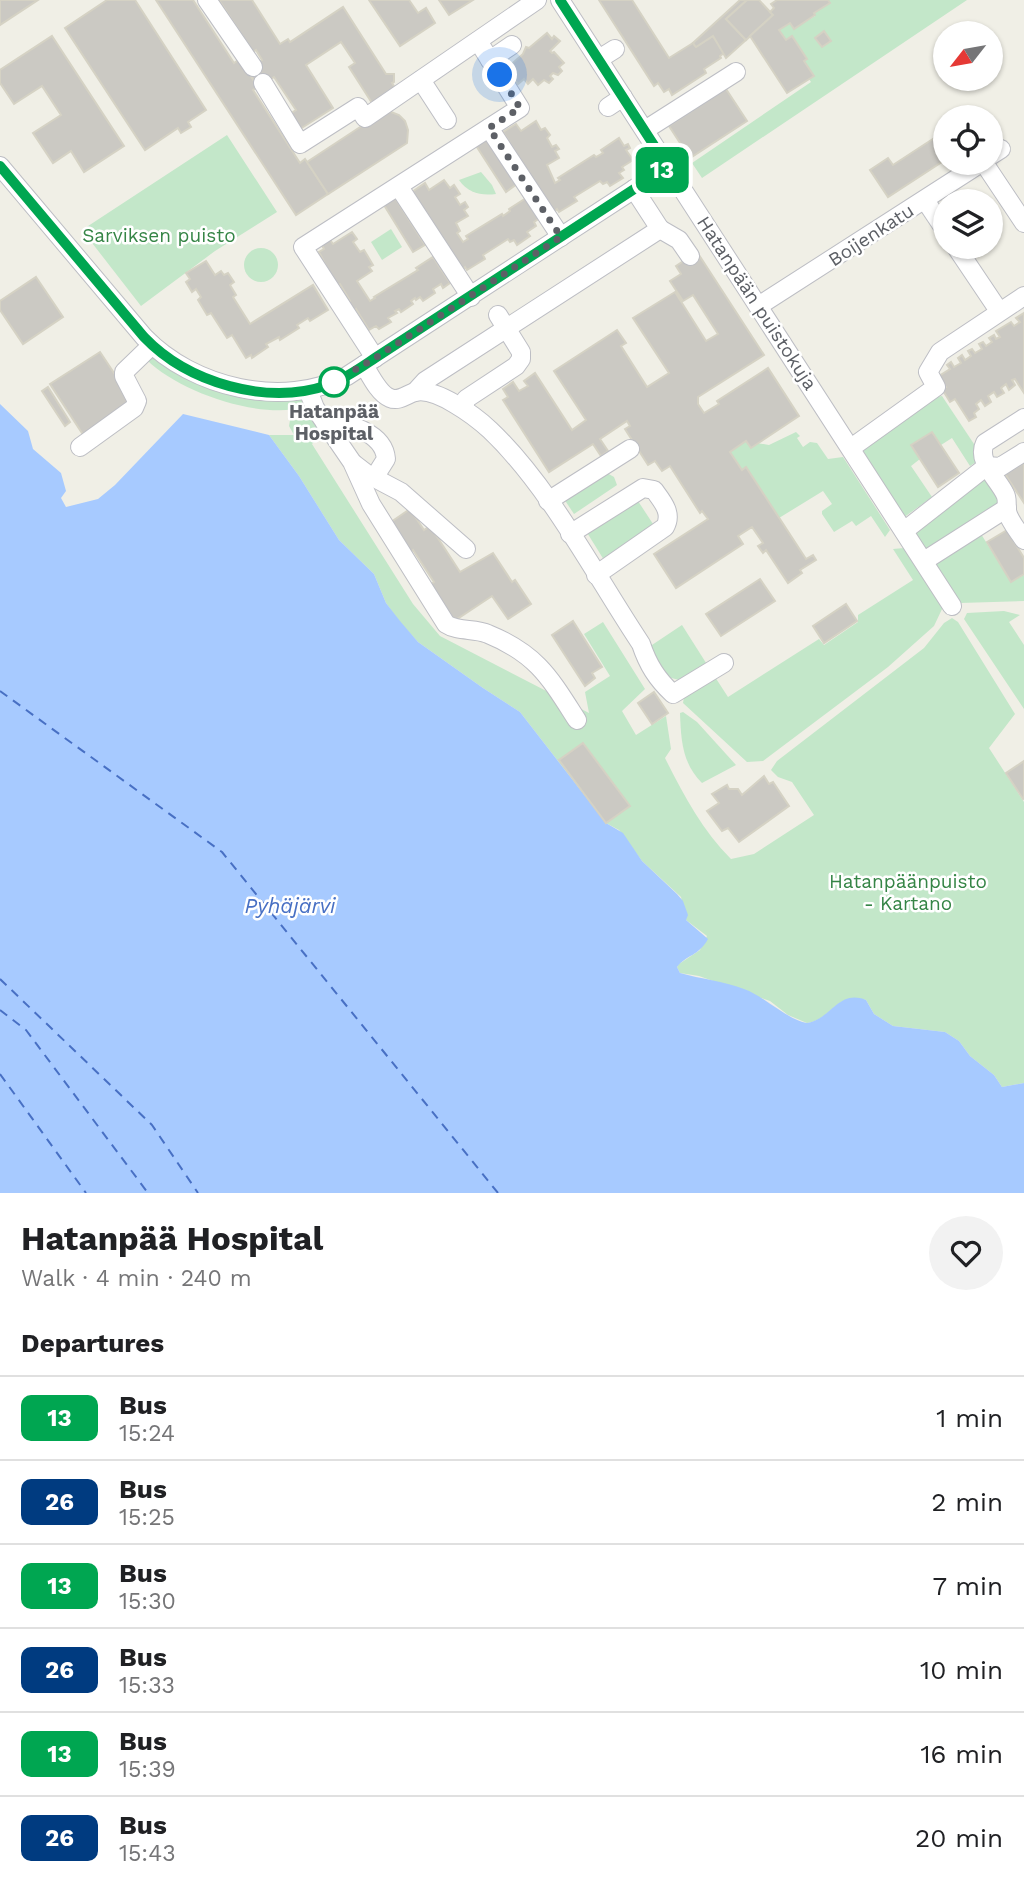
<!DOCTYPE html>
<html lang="en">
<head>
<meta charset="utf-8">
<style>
	body { margin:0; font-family:"Work Sans",sans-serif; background:#f2f2f2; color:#202124; height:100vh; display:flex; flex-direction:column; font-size:26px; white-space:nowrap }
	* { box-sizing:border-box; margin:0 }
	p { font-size:23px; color:#757577 }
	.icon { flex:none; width:38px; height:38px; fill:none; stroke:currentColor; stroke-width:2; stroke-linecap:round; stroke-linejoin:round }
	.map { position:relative; height:1193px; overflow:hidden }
	.drawer { display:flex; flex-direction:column; background:#fff; flex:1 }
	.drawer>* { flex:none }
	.badge { padding:0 14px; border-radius:10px; font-size:24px; line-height:46px }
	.needle { width:46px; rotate:239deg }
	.tools { position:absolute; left:933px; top:21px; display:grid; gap:14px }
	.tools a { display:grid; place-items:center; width:70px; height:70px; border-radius:50%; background:#fff; box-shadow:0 2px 5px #0004; font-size:35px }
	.you { position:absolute; width:35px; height:35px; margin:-18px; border:5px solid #fff; border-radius:50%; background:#1a73e8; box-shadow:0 0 0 10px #1a73e833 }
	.map>.badge { position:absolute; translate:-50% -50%; box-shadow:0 0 0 4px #fff }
	h2 { padding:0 21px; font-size:26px; line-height:63px }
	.round { display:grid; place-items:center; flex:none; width:74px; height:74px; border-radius:37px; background:#f2f2f2 }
	.head { display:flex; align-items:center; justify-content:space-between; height:119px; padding:0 21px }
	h1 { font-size:33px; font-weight:700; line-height:52px }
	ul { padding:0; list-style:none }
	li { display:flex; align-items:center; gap:21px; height:84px; padding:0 21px; border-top:2px solid #e0e0e0 }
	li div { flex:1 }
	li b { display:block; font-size:26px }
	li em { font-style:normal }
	li .badge { min-width:77px; font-weight:700; text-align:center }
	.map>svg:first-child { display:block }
</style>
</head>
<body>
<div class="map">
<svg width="1024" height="1193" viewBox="0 0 1024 1193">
	<rect width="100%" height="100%" fill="#f0efe6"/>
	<g fill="#c3e7c9">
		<polygon points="828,0 967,0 702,178 692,163 811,82 809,79 813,76 804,61 807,59 786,40 779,30 790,23 794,29 815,16 814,13 830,3"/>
		<polygon points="227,135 277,212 215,251 141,306 82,230"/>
		<path d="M 481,172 L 492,185 L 496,194 C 481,196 468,193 459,180 Z"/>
		<polygon points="391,229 402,247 382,260 371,242"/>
		<circle cx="261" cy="265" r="17"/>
		<path d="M 149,355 C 192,391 248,404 303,399 L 305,407 C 260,420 179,392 147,360 Z"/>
		<polygon points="942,396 980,453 976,462 970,466 952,438 941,445 932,432 911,445 920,459 911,466 932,497 903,518 863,455 865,445 937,397"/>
		<path d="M 311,419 L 322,433 L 312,444 L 413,604 L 440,636 L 589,713 L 585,692 L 610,676 L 584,634 L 603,622 L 645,689 L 622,711 L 636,735 L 666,716 L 671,749 L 665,758 C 683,794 702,830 731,859 L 754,854 L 814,815 L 792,782 L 778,777 L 771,770 L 777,761 L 924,648 L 944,623 L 952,618 L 958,622 L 1015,714 L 989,748 L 1024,802 L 1024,1083 L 1002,1087 L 994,1075 L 970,1056 L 959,1041 L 945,1032 L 893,1026 L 874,1014 L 866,1000 C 834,992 834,1019 807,1023 L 788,1015 L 770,1001 L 699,976 L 680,973 L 677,967 L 679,964 L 700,950 L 707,936 L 686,920 L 681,897 L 642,861 L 619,830 L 606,823 L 520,712 L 483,688 L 418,642 L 399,621 L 386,603 L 374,574 L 339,540 L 299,476 L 269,435 L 294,435 L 289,426 L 290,420 Z"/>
		<polygon points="796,432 800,436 797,438 803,447 810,442 817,443 828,459 843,457 890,530 885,537 871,516 856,526 852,521 834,532 822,514 822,511 832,504 823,491 779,518 747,468 742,470 730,452 746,441 769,445"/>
		<polygon points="607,473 614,477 617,485 574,514 564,499"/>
		<polygon points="988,477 999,500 995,507 923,552 914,531"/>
		<polygon points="636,498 655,527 604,560 586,531"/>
		<polygon points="981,534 1011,582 1024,575 1024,601 960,603 931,565"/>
		<polygon points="904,548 943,607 934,626 888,667 763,761 747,762 683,703 684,697 715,677 728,697 819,639 824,645 858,622 858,615 913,580 893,549"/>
		<polygon points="1004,611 1020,615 1009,622 1024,645 1024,709 964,619 967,613"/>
		<polygon points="682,625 708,666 679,680 664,676 646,649"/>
		<path d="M 683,712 L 697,722 L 736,765 L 702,783 C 682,763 681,740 680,713 Z"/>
	</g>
	<path fill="#a7caff" d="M 0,404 L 28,431 L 33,449 L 61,473 L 66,491 L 61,498 L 66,507 L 98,499 L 115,485 L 183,414 L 269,435 L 299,476 L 339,540 L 374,574 L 386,603 L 400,621 L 418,642 L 483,688 L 520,712 L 606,823 L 623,833 L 642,861 L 677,894 L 683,901 L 688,915 L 686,920 L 708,939 C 699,956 686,955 677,967 L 680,973 C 701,979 723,981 744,989 C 766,997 785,1019 807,1023 C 832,1019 838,989 866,1000 L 874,1014 L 893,1026 L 945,1032 L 959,1041 L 970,1056 L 994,1075 L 1002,1087 L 1024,1083 L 1024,1193 L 0,1193 Z"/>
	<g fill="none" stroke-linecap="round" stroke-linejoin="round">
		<g stroke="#4870c4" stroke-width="2" stroke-dasharray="9 7" stroke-linecap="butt">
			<polyline points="0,691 222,852 498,1193"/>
			<polyline points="0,979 152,1125 198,1193"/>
			<polyline points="0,1010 26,1030 148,1193"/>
			<polyline points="0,1074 86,1193"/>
		</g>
	</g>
	<g fill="#cbc9c3" stroke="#d5d2c4" stroke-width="2">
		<polygon points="0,0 38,0 0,25"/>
		<polygon points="107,0 135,0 206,110 188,122 191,127 181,133 178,128 145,150 65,28"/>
		<polygon points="156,0 193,0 234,63 240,59 258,87 253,90 300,163 305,159 328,194 296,215"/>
		<polygon points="219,0 252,0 280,44 288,39 290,42 343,7 386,74 394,74 394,82 392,83 397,91 374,106 349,67 355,63 341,42 306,65 333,108 297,131 287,116 296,110 274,77 258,87 247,70 262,60 256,50 253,52"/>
		<polygon points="369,0 409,0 418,13 426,8 435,23 400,46"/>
		<polygon points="439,0 473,0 449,15"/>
		<polygon points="599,0 632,0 669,58 693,43 696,47 713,36 724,53 720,56 721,58 704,69 706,73 672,95 669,89 664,92 658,83 654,86"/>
		<polygon points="740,0 747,0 726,19 746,40 726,58 713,36 696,47 693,43"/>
		<polygon points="747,0 759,0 773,15 746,40 726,19"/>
		<polygon points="777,0 828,0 830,3 814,13 815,15 794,29 790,23 779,30 786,40 792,36 807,59 804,61 814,76 787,93 750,36 773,15 770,12 774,8 771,4"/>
		<polygon points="824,31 831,41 822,47 815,38"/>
		<polygon points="547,33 552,39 554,36 560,41 550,51 552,53 554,52 564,63 559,67 562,71 558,75 553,73 550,76 553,79 549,83 544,80 538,85 533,79 528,84 524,79 518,84 506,69 523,54 526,47 529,48"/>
		<polygon points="52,36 124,146 84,172 71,151 53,163 33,133 61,115 42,86 14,104 0,83 0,70"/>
		<polygon points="726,89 747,121 690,158 669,126"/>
		<polygon points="386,110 399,115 405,121 408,130 407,143 328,194 307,162"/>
		<polygon points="536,121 541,130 545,128 550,135 547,138 552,147 556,145 559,149 555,151 559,158 547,165 555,183 560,180 558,178 594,155 596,157 603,153 601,150 619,138 624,146 628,144 630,148 626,150 633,160 622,167 624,170 619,173 623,178 610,186 607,182 603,184 600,181 574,197 577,201 559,212 557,209 554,212 503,132 516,124 521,131"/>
		<polygon points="945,131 945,160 888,197 870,170 888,158 893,165"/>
		<polygon points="486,137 517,184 506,192 475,144"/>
		<polygon points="444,180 450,188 454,185 460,194 455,197 460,205 465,202 468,207 464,210 468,216 456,223 460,231 457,233 463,242 468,239 466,236 502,214 503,216 510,211 509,209 526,198 540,218 534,222 536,226 527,232 530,236 517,245 514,240 510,242 508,239 483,255 485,259 467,270 465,267 462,270 412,192 425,183 429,190"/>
		<polygon points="395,198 425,245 413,252 384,205"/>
		<polygon points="352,232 357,239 353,242 360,252 364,250 373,265 369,267 372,271 357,281 370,301 375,298 374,297 418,270 416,268 433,257 450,283 443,288 441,284 433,289 435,293 423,301 420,297 416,300 415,298 411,301 413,304 401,312 399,309 395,311 397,313 388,318 391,322 379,329 376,326 369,330 356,309 352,312 347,303 350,301 340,284 336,286 319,252 324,249 320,242 328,237 333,244"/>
		<polygon points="697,252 764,355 698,397 698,404 704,413 719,404 717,401 768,368 799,416 751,448 746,441 730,452 742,470 746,467 806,559 813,555 816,560 800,570 802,573 788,583 766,550 763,553 758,546 763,543 752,527 738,536 743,544 676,588 654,554 708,519 702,511 700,513 670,466 662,471 655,461 648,465 625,429 630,426 627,421 600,439 608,451 601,456 593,444 549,472 503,400 508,397 503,389 513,382 519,391 528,386 524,381 535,373 572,430 586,420 554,371 617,330 626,343 621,346 647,387 669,373 633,318 675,292 706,341 718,334 693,295 683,301 670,281 681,274 676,266"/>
		<polygon points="206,261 215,275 221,271 224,275 228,273 234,282 230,285 236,295 233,297 250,324 313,285 328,310 310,321 308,318 297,325 299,328 280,340 279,337 266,344 268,347 252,358 251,355 246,358 232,335 227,338 211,313 207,315 198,300 201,297 196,289 192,292 186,282 190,279 186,273"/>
		<polygon points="36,277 63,317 23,344 0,310 0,301"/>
		<polygon points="1024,313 1024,393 1015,379 1012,380 1015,385 1009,390 1006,384 1001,388 1004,393 997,397 994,392 988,396 991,402 985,406 981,400 976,404 979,409 974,413 976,417 969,421 955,399 950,402 942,389 946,387 939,376 950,369 947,365 951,362 954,367 961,363 958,358 962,355 965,360 971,356 968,351 972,349 975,353 982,349 979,344 983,342 986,346 992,342 989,338 994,335 996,339 1000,337 996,331 1011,322 1014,326 1020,322 1016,318"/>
		<polygon points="100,352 134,403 84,436 50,384"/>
		<polygon points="48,387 70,422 65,426 42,391"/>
		<polygon points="932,432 959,473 938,487 911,445"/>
		<polygon points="1024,463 1024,503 1005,474"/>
		<polygon points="410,509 424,530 430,526 460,572 493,553 512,582 515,580 531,604 508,619 492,596 454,621 430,585 434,582 413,550 409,553 391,522"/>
		<polygon points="1007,530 1024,558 1024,574 1011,582 987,542"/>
		<polygon points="760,579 775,601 721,636 706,614"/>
		<polygon points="846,604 857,621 824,643 813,626"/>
		<polygon points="573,621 602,667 592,673 595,678 585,686 552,635"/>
		<polygon points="654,692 668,713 652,724 638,703"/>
		<polygon points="583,743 630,806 606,823 559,760"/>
		<polygon points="1024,761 1024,798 1023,799 1006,773"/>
		<polygon points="764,776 769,784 773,782 789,806 739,842 728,828 722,831 707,811 719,803 712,794 727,785 729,789 738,789 742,795"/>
	</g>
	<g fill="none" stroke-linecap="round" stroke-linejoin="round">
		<g stroke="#bdbec4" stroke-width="20">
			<g id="minor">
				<polyline points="207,0 253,67"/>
				<polyline points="560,0 952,606"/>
				<polyline points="599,59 615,49"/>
				<polyline points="490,60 512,45"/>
				<polyline points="421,80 447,120"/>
				<polyline points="263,83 300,144 358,107 365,118 537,0"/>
				<polyline points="608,107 623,97"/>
				<polyline points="489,128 561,237"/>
				<polyline points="645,130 736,72"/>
				<polyline points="990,156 1001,149"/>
				<polyline points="984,163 1024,223"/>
				<path d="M 0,166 L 144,337 C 193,388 283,409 347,376 L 668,167"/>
				<polyline points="399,187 471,297"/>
				<polyline points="925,200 945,230"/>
				<polyline points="660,229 679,240 690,256"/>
				<polyline points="956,247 999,311"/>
				<polyline points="760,305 981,163"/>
				<polyline points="375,358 303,247 520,108 478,41"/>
				<path d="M 364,365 C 370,375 379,394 390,398 C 399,402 407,394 415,392 C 436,387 475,416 490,430 C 550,487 595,575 641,644 C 648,665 657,679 673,694 L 724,663"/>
				<path d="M 308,390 L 315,408 L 352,462 L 371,504 L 446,624 C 458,632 475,628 488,634 C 537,654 550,678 577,720"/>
				<polyline points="415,392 425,381 660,229 634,189"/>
				<polyline points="464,408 466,399 516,366 521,359 521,352 498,315"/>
				<path d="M 1024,418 L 985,443 C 976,461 998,479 1005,494 C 1008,499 1006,505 1007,511 C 1009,521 1019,532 1024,540"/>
				<path d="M 325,423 C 347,421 384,433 386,459 L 374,478"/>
				<polyline points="80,447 134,408 137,401 124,376 124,372 152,345"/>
				<polyline points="851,448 936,387 928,372 940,352 1024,296"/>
				<polyline points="354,464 367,474 401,492 466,549"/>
				<polyline points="987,466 1000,467 1024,452"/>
				<polyline points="548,501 630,449"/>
				<polyline points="904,531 987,466"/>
				<path d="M 570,534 L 643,488 L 654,490 C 662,501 673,513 665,527 L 596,575"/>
				<polyline points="924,561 1007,508"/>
			</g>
		</g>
		<use href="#minor" stroke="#fff" stroke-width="18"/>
	</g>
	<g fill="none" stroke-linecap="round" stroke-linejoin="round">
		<g stroke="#fff" stroke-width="16">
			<path id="line" d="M 0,166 L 144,337 C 188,383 267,406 328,385 C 345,379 360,368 375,358 L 668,167 L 560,0"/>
		</g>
		<use href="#line" stroke="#00a651" stroke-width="10"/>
		<polyline stroke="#5d6066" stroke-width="7" stroke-dasharray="0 12.6" points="334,382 375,358 561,237 489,128 520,108 500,75"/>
	</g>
	<circle fill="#fff" stroke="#00a651" stroke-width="3.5" cx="334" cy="382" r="14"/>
	<g text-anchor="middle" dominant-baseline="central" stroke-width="5" stroke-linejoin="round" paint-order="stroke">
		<g font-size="19" fill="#358546" stroke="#fff">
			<text x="159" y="235">Sarviksen puisto</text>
			<text x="908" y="881">Hatanpäänpuisto<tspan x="908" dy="22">- Kartano</tspan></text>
		</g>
		<g font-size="19" fill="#5d6066" stroke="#fff">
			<text transform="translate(871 235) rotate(-33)">Boijenkatu</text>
			<text transform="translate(757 303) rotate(57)">Hatanpään puistokuja</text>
		</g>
		<g font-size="19" font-weight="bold" fill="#5d6066" stroke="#fff">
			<text x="334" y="411">Hatanpää<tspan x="334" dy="22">Hospital</tspan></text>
		</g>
		<g font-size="21" font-style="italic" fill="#4870c4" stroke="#fff">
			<text x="290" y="905">Pyhäjärvi</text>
		</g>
	</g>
</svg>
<div class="tools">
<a><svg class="needle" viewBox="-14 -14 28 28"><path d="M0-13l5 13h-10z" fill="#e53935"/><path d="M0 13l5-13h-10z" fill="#757577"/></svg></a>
<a><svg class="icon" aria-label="locate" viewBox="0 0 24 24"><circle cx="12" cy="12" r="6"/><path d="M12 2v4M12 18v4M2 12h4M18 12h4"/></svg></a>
<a><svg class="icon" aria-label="layers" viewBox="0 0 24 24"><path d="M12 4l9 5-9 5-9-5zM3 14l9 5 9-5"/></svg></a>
</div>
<div class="you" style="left:500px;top:75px"></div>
<b class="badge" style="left:662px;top:170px;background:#00a651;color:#fff">13</b>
</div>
<section class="drawer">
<div class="head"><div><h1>Hatanpää Hospital</h1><p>Walk · 4 min · 240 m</p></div><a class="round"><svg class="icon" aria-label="heart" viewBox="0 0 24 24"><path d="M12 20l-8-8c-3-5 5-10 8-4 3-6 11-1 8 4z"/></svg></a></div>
<h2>Departures</h2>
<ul>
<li><span class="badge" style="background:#00a651;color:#fff">13</span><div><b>Bus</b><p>15:24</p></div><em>1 min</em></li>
<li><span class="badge" style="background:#003b80;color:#fff">26</span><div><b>Bus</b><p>15:25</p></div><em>2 min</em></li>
<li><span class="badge" style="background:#00a651;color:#fff">13</span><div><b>Bus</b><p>15:30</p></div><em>7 min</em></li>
<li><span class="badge" style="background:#003b80;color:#fff">26</span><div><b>Bus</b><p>15:33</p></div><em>10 min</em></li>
<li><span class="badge" style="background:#00a651;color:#fff">13</span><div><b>Bus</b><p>15:39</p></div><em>16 min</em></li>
<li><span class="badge" style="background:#003b80;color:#fff">26</span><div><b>Bus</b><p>15:43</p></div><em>20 min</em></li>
</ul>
</section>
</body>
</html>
